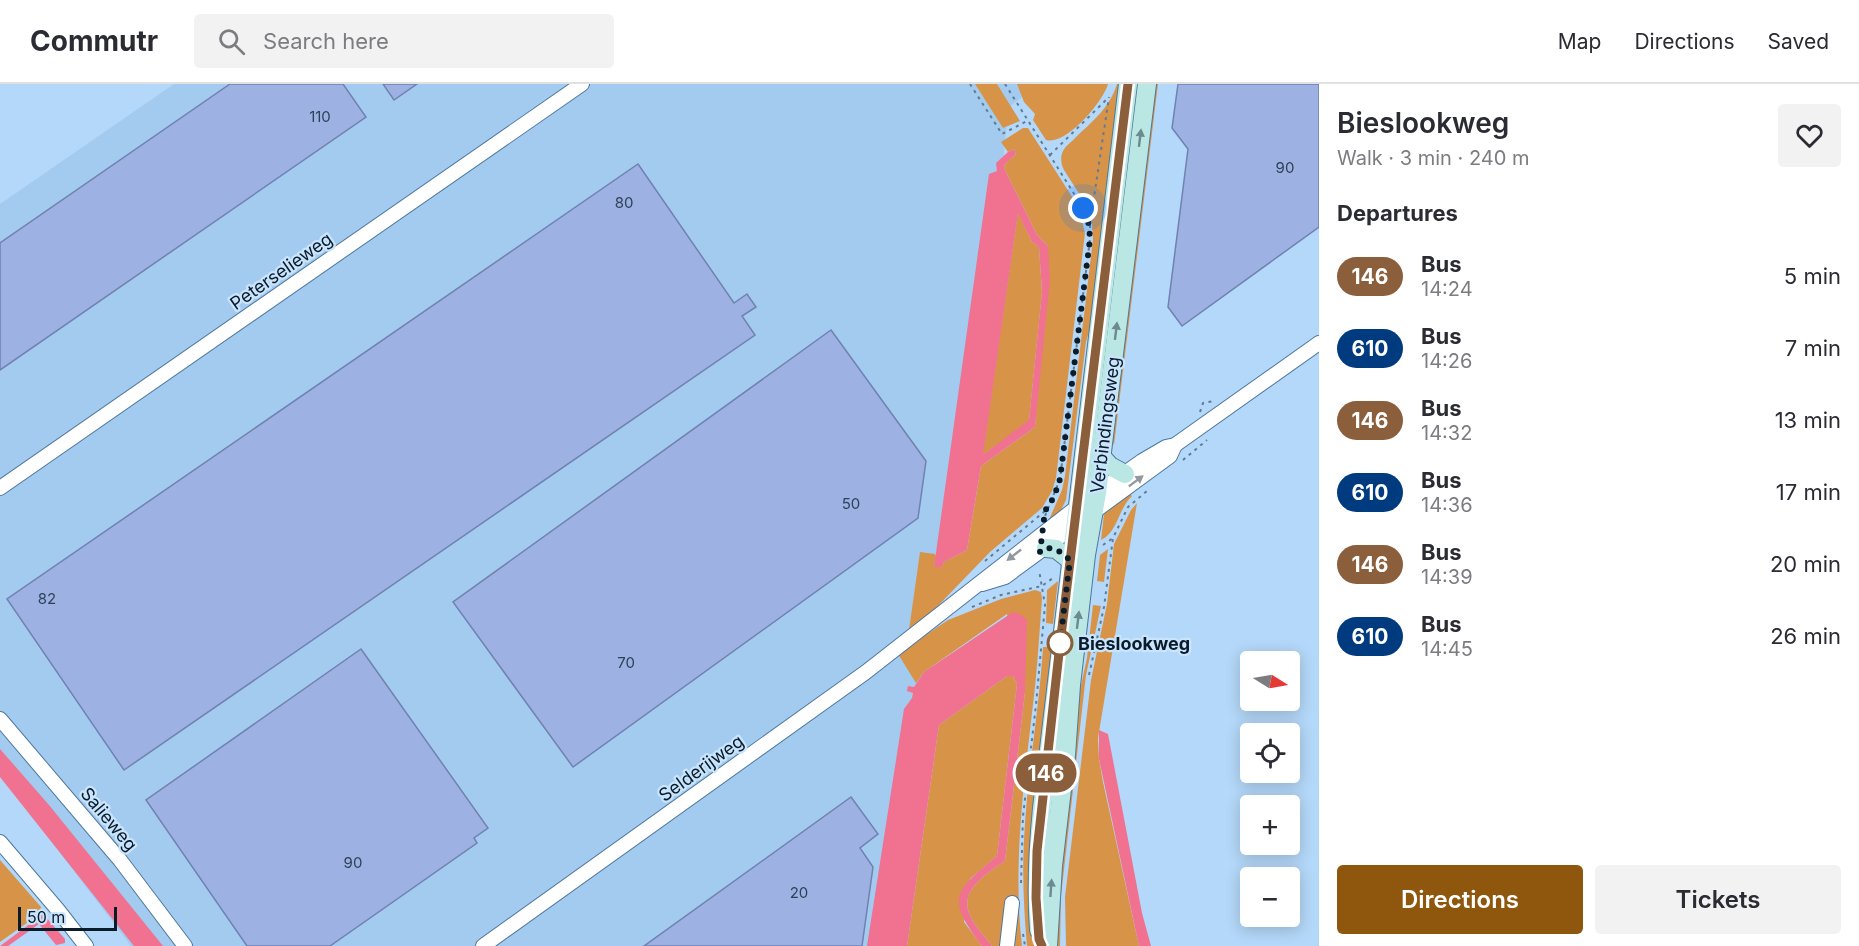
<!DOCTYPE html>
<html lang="en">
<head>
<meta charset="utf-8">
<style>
	body { margin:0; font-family:Inter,sans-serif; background:#f2f2f3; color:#2b2b33; height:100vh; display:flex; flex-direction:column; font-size:22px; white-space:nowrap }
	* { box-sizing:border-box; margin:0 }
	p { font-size:20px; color:#7c7c81 }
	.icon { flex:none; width:33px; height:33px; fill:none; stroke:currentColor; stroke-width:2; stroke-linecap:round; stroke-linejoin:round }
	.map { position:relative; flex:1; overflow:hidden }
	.drawer { display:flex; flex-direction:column; background:#fff; width:540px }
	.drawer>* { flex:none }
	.badge { padding:0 12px; border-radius:20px; font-size:21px; line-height:39px }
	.needle { width:39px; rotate:101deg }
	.buttons { position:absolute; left:1240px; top:567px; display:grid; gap:12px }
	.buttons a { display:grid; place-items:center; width:60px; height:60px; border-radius:6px; background:#fff; box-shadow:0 3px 15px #0003; font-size:30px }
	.scale { position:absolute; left:18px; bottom:15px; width:99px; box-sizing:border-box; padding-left:6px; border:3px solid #0a1b2a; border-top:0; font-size:16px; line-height:21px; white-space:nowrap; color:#0a1b2a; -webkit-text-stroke:4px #c9e4fd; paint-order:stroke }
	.you { position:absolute; width:30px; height:30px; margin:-15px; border:4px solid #fff; border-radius:50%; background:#1a73e8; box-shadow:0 0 0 9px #1a73e833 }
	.map>.badge { position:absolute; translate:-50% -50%; box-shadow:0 0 0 3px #fff }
	h2 { padding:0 18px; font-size:22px; line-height:54px }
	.round { display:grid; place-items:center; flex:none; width:63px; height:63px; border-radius:6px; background:#f2f2f3 }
	.overview { display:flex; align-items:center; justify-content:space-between; height:102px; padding:0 18px }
	h1 { font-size:28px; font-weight:600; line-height:45px }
	.primary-button { display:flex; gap:12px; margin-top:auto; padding:12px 18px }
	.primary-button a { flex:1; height:69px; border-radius:6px; background:#8e570d; color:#fff; font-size:24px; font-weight:600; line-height:69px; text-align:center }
	.primary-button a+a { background:#f2f2f3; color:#2b2b33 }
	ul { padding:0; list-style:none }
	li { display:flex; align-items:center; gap:18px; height:72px; padding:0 18px }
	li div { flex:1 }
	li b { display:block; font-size:22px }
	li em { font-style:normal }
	li .badge { min-width:66px; font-weight:700; text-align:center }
	header { display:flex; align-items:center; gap:36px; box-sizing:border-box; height:84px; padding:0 30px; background:#fff; border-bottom:2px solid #e1e1e2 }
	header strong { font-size:28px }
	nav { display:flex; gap:33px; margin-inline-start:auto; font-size:21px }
	.search { width:420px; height:54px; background:#f2f2f3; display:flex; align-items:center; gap:15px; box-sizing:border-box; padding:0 21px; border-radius:6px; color:#7c7c81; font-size:22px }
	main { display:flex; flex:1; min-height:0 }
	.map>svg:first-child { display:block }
</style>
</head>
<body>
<header>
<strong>Commutr</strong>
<div class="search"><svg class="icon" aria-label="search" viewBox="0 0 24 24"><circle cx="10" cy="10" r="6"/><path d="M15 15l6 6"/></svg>Search here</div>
<nav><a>Map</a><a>Directions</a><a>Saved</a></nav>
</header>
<main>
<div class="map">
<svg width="1319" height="862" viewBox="0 0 1319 862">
	<rect width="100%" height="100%" fill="#b4d8f9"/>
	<polygon fill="#a3cbef" points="174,0 1039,0 1008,24 987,253 897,800 889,862 131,862 0,690 0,120"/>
	<g fill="#d79449">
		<polygon points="975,0 997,0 1020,37 1003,44"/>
		<path d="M 1017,0 L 1108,0 C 1103,18 1066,62 1046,56 L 1033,36 L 1035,30 L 1024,18 Z"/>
		<path d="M 1117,0 L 1124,0 L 1096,223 L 1086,258 L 1066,416 L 1061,426 L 1048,438 L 1062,406 L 1065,392 L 1093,155 L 1092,140 L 1087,122 L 1064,86 C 1061,80 1060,73 1063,67 C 1066,61 1072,58 1076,53 C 1093,37 1110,23 1117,0 Z"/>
		<polygon points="1151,0 1158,0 1114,361 1111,353"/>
		<polygon points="1023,44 1028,44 1078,122 1085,149 1056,394 1052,407 1042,424 990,468 931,529 909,546 920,468 935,470 936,473 934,483 942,483 944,478 967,466 981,382 1035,343 1048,162 1037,151 1004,84 1005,80 1016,70 1014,65 1008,68 1001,58"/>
		<polygon points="1018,128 1032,158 1039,163 1042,208 1029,337 982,372"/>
		<path d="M 1130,410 L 1132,412 C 1118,425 1118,448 1101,456 L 1104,430 Z"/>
		<polygon points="1137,419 1098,654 1099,675 1103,698 1139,862 1066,862 1065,813 1091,596 1107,520 1114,460 1131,426"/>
		<polygon points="1108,465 1104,498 1097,497 1100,471"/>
		<polygon points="1058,497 1053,540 1046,539 1047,506"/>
		<path d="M 1035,506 L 1041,508 L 1042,515 C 1039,553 1037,592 1032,629 C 1023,707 1013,784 1022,862 L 992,862 C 985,852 974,842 970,831 C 958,806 988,789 1005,777 L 1025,608 L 1007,530 L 924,588 L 916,599 L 898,570 L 948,536 L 1001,515 Z"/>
		<polygon points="1093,521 1101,522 1086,591 1061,812 1060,862 1054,862 1077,620 1087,574"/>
		<path d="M 1043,563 L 1050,563 L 1051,602 L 1034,833 L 1037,862 L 1027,862 C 1024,827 1022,792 1024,756 C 1027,691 1039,628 1043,563 Z"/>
		<polygon points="1007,592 1013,592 1017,600 997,772 970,795 964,838 982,862 907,862 939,641"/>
		<polygon points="0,776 41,823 38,831 0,858"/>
	</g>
	<g fill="#f07190" fill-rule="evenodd">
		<path d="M 1014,65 L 1016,70 L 1005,80 L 1004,84 L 1037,151 L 1048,162 L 1050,196 L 1035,343 L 981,382 L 967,466 L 944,478 L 942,483 L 934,483 L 989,90 L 997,87 L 996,79 L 1008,68 ZM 1018,129 L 1032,158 L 1039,163 L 1042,208 L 1029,336 L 983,371 Z"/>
		<path d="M 1013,528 L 1022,531 L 1027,536 L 1025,608 L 1005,777 C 988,789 958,806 970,831 C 974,842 985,852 992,862 L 982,862 C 945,813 954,808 997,772 L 1017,600 L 1013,592 L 1007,592 L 939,641 L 907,862 L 867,862 L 904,625 L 912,614 L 913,609 L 907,607 L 908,602 L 914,603 L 924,588 Z"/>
		<polygon points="1099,646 1108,650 1142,829 1151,862 1139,862 1099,675"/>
		<polygon points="0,665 49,721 163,862 134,862 0,693"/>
		<polygon points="42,831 44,831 65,855 65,859 56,861 39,840 8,862 0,862"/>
	</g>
	<g fill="#9db2e3" stroke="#6f82b1" stroke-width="1.5">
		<polygon points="230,0 343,0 366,33 0,286 0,159"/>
		<polygon points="383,0 417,0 394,16"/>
		<polygon points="1178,0 1319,0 1319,143 1182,242 1168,223 1188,65 1172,44"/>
		<polygon points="638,80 734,219 747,210 756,223 742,232 755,251 124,686 7,515"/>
		<polygon points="831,246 926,377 918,434 573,683 453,518"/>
		<polygon points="361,565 488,744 474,754 477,759 330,862 247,862 146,716"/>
		<polygon points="851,713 878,750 860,764 873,783 862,862 644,862"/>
	</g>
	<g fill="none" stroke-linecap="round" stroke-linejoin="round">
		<g stroke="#4e789d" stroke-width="16">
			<g id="street">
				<polyline points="0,404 582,0"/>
				<polyline points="982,500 1005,493 1170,372 1175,361"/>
				<polyline points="0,635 120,776 185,862"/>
				<polyline points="0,758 58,826 86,862"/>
				<polyline points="483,862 866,588 1077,423 1142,377 1166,363 1175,361 1319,259"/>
				<polyline points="1007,862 1012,819"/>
			</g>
		</g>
		<g stroke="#4e789d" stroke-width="20">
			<g id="secondary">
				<polyline points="1101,372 1110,382 1125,390"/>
				<polyline points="1046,464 1056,465 1070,476"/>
				<path d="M 1039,846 C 1036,805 1038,765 1042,724 L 1128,0"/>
				<polyline points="1048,862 1053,782 1066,671 1071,601 1086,471 1097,409 1147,0"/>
			</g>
		</g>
		<g stroke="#617b94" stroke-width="2" stroke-dasharray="3 4.5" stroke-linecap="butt">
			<polyline points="970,0 1002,50 1027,37"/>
			<polyline points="1005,0 1083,124 1090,141 1090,155 1060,395 1045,432"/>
			<polyline points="1050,71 1108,14"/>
			<polyline points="1090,140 1109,13"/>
			<polyline points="1200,328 1203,319 1214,317"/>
			<polyline points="1183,376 1207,356"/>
			<polyline points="1103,461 1113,454"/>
			<polyline points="985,477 1045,427"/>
			<polyline points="972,523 1001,511 1042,502 1053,494"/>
			<polyline points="1089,591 1104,523 1113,454 1128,423 1147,407"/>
			<polyline points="1021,799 1023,732 1036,621 1045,521 1039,486"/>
			<polyline points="1023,850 1025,862"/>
		</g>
		<use href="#street" stroke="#fff" stroke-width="14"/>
		<use href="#secondary" stroke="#bae7e4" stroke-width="18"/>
	</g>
	<defs><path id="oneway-solid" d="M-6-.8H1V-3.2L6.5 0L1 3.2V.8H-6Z" transform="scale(1.5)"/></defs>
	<g fill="#6b8b90">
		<use href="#oneway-solid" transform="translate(1140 54) rotate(-83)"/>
		<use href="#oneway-solid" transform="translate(1116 247) rotate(-83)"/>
		<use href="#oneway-solid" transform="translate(1078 536) rotate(-83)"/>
		<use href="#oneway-solid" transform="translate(1051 804) rotate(-86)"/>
	</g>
	<g fill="#91989f">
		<use href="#oneway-solid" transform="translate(1136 397) rotate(-37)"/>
		<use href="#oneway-solid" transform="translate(1014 471) rotate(142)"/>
	</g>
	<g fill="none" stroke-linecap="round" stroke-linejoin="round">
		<g stroke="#fff" stroke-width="14">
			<polyline id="line" points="1042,862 1039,855 1036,814 1037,767 1060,560 1128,0"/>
		</g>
		<use href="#line" stroke="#8b5e3c" stroke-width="9"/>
		<polyline stroke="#0a1b2a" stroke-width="6" stroke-dasharray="0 10.8" points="1060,559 1070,476 1056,465 1046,464 1040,468 1045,427 1054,413 1060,395 1090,155 1089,141 1083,124"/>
	</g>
	<circle fill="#fff" stroke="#8b5e3c" stroke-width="3" cx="1060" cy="559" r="12"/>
	<g text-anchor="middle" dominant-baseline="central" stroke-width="4.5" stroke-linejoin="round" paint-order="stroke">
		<g font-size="15" fill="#2f4158">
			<text x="320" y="32">110</text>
			<text x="1285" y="83">90</text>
			<text x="624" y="118">80</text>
			<text x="851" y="419">50</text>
			<text x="47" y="514">82</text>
			<text x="626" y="578">70</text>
			<text x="353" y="778">90</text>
			<text x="799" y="808">20</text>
		</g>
		<g font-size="18" fill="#0a1b2a" stroke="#c9e4fd">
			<text transform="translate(281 187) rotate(-35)">Peterselieweg</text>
			<text transform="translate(1105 341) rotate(-83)">Verbindingsweg</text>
			<text transform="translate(701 684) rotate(-36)">Selderijweg</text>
			<text transform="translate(109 735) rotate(50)">Salieweg</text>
		</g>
		<g font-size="18" font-weight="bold" fill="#0a1b2a" stroke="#c9e4fd" text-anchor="start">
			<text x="1078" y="559">Bieslookweg</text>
		</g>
	</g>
</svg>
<div class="buttons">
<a><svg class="needle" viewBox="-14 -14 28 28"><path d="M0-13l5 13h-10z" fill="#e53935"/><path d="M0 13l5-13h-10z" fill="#7c7c81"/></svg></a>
<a><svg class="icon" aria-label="locate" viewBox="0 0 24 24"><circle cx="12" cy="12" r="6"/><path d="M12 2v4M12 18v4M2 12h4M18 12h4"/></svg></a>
<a>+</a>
<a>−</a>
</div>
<div class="scale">50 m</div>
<div class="you" style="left:1083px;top:124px"></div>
<b class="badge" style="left:1046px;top:689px;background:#8b5e3c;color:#fff">146</b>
</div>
<section class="drawer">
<div class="overview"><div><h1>Bieslookweg</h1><p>Walk · 3 min · 240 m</p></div><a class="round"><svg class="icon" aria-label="heart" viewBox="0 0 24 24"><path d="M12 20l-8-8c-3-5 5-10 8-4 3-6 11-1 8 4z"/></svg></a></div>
<h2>Departures</h2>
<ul>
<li><span class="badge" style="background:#8b5e3c;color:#fff">146</span><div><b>Bus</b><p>14:24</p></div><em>5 min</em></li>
<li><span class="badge" style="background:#003b80;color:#fff">610</span><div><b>Bus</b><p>14:26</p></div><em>7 min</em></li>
<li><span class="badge" style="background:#8b5e3c;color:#fff">146</span><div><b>Bus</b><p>14:32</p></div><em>13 min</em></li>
<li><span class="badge" style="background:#003b80;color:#fff">610</span><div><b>Bus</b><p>14:36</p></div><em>17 min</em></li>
<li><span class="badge" style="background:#8b5e3c;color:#fff">146</span><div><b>Bus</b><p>14:39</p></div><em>20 min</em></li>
<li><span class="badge" style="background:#003b80;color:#fff">610</span><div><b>Bus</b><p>14:45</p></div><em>26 min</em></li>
</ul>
<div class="primary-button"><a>Directions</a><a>Tickets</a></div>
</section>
</main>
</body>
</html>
